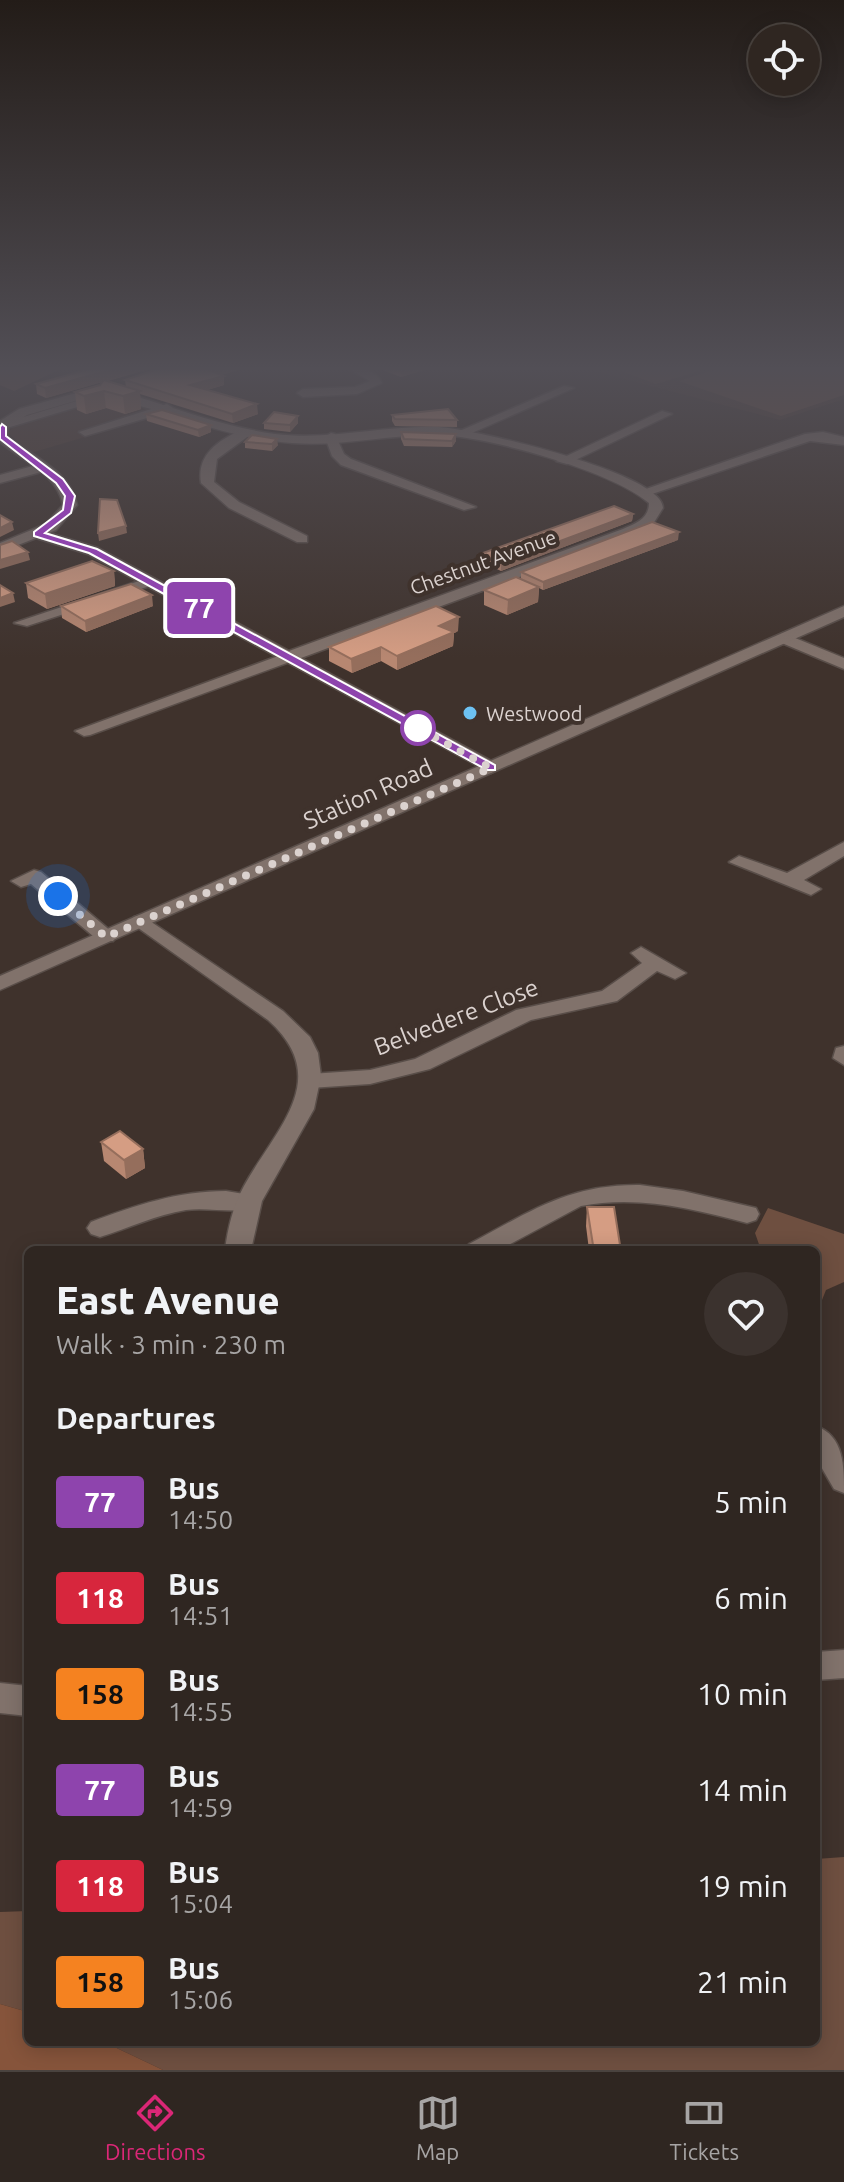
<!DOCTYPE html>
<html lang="en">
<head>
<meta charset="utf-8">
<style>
	body { margin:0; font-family:Ubuntu,sans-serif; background:#3b322e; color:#f1f3f6; height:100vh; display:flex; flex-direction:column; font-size:30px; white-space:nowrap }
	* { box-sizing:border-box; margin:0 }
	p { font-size:26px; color:#a7a5a5 }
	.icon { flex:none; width:44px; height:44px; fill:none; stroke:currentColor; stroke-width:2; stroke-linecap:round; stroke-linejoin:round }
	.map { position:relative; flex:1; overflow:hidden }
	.sheet { position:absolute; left:24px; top:1246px; width:796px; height:800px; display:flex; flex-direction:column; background:#2f2621; border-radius:12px; box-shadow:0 4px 20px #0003,0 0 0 2px #4a433f }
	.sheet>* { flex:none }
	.badge { padding:0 16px; border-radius:6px; font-size:28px; line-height:52px }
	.fabs { position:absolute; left:748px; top:24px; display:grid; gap:16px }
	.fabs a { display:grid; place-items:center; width:72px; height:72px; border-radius:50%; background:#2f2621; box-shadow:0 4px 20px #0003,0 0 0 2px #4a433f; font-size:40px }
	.you { position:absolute; width:40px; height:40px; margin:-20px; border:6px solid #fff; border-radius:50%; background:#1a73e8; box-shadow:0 0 0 12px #1a73e833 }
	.map>.badge { position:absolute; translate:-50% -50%; box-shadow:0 0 0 4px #fff }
	h2 { padding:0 32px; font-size:30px; line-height:72px }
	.round { display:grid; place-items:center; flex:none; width:84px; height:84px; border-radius:42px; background:#3b322e }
	.head { display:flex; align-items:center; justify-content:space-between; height:136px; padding:0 32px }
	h1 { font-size:38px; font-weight:800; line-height:60px }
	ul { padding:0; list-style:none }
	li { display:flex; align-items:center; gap:24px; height:96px; padding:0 32px }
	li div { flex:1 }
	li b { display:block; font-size:30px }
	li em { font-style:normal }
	li .badge { min-width:88px; font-weight:700; text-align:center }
	.menu { display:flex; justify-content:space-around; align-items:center; height:112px; border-top:2px solid #4a433f; background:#2f2621; font-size:22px; color:#a7a5a5 }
	.menu a { display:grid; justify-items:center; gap:4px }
	.menu .on { color:#db2777 }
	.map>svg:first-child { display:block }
</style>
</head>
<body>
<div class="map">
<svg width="844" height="2070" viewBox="0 0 844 2070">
	<rect width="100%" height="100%" fill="#3f322c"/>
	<g fill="#4d3a31">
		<polygon points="583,368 844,368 844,399 780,420"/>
		<polygon points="101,393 169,412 31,453 8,433 21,417"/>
	</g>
	<g fill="#6e4f40">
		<polygon points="0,368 63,368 14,391 0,385"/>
		<polygon points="613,368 704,368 706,369 656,384"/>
		<polygon points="720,368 844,368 844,395 781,416 679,381"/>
		<polygon points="768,1208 844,1234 844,1282 826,1290 816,1315 816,1250 761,1250 755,1233"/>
		<polygon points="844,1857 844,2070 163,2070 104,2042 816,2042 816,1859"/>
		<polygon points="28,1911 28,2012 0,2004 0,1912"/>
	</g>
	<polygon fill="#86543b" points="0,2004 28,2012 28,2042 104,2042 163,2070 0,2070"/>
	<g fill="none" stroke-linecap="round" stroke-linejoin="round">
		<g stroke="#594e49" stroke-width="3">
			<polygon id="pedestrian" points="101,390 106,393 101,400 0,430 0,424 93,396"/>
		</g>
		<g stroke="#594e49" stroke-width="3">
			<g id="minor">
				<path d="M 347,368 C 360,368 376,369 382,383 L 357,394 L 303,397 L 297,393 L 303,389 L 355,387 L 370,381 Z"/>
				<polygon points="564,386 574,388 465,436 455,433"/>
				<polygon points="167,404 173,408 171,411 85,436 79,432"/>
				<polygon points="662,411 672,414 567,464 556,461"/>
				<path d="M 244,429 L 254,432 L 217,459 L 214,482 L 239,502 L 307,536 L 307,542 L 297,542 L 229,508 L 201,483 C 196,454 220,439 244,429 Z"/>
				<polygon points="823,432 844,437 844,445 810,441 652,494 640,491 805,434"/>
				<polygon points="331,433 335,434 344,454 351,459 476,507 464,510 341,465 332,456 325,437"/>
				<polygon points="40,464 45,465 45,471 0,483 0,475"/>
				<polygon points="151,577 158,581 156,584 27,626 14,623"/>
				<polygon points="289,652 295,654 295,660 90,735 84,736 75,731"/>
				<polygon points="844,842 844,856 804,880 821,889 811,895 729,862 739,856 787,873"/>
				<polygon points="34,870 41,872 113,933 116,937 113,941 99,941 31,884 21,887 11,881"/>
				<polygon points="641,947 686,973 675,979 657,971 617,1001 531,1020 430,1069 370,1084 310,1088 299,1081 310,1074 370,1070 415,1059 516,1010 602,991 642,963 631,953"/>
				<polygon points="844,1046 844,1065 833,1058 836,1048"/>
				<path d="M 640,1185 L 683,1191 L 756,1208 L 759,1214 L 756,1220 L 747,1223 C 693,1209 638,1195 581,1206 L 499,1250 L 465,1250 L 469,1244 C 530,1212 568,1184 640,1185 Z"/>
				<path d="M 226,1191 L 256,1196 L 259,1202 L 256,1208 C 234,1214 208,1207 186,1210 C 156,1215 129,1228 100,1237 L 91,1234 L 87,1228 L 91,1222 C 136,1205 178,1191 226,1191 Z"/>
				<path d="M 816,1426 C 844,1436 844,1466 844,1493 L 834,1489 L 816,1458 Z"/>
				<polygon points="0,1683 28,1686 28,1716 0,1713"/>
			</g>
		</g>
		<g stroke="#594e49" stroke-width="3">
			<g id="tertiary">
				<path d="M 105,385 C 118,392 136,396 151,401 C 191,414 232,428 275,434 C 330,441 384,425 439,427 C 473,429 663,473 663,508 L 653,524 L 633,535 L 301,658 L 497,764 L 500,768 L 491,773 L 88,554 L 36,538 L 0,552 L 0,543 L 46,524 L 63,505 C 57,473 22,461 0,442 L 0,421 L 19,409 ZM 106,392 C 123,403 149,408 169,414 C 209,428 250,440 292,443 C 341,447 389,434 438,435 C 487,436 612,471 649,503 C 649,519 636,523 623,529 L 289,651 L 98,548 L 49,533 L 56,530 L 77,505 C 70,470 33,457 7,436 L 9,426 L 27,415 Z"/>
				<polygon points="783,633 844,658 844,669 777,641 775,638"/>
				<path d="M 141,915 L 283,1011 L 310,1037 L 318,1053 L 321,1076 L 314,1109 L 262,1201 L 251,1250 L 225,1250 C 228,1227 233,1206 244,1186 C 276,1128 334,1079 268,1020 L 134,925 L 131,921 L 134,917 Z"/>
				<polygon points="844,1650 844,1678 816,1680 816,1652"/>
			</g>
		</g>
		<g stroke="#594e49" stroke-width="3">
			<polygon id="secondary" points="844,606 844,617 0,990 0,976"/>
		</g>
		<use href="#pedestrian" fill="#81726b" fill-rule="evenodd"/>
		<use href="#minor" fill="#81726b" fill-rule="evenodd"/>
		<use href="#tertiary" fill="#81726b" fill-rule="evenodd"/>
		<use href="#secondary" fill="#81726b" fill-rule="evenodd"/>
	</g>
	<g fill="#b78771">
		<polygon points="93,368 152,368 108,381 126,387 125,380 221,375 224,385 207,390 258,414 233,423 140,394 141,409 125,414 106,408 86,414 77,410 75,392 100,385 102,382 46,398 37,394 36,384"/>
		<polygon points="377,368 430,368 401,377"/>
		<polygon points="146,414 211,425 211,432 199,437 147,421"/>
		<polygon points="392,415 457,420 457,427 395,426 392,421"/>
		<polygon points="298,416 298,423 290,432 264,429 264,423"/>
		<polygon points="401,432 456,441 452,447 404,446 401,439"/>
		<polygon points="245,442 278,445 272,451 245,448"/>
		<polygon points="633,514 632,521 501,571 480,561 480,554"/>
		<polygon points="678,540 543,590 539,588 538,602 507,615 484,605 484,590 521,579 521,572"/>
		<polygon points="114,571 115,586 47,609 28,598 26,583"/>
		<polygon points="61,606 153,606 86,632 62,618"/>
		<polygon points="458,631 454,633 453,646 397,670 381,661 352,673 329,661 329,647"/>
		<polygon points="101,1142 143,1149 145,1168 126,1179 104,1161"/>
		<polygon points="587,1207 620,1245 619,1250 589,1250 586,1226"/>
	</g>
	<g fill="#956e5c">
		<polygon points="117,368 152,368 46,398 45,388"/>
		<polygon points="208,368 246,368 207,379 206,369"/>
		<polygon points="400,368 430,368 401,377"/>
		<polygon points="224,376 224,385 190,395 190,385"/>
		<polygon points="104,391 106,408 86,414 84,396"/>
		<polygon points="140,391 141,409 125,414 123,396"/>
		<polygon points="257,404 258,414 233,423 232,414"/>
		<polygon points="298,416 298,423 290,432 290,425"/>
		<polygon points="211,425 211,432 199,437 198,430"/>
		<polygon points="456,434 456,441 452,447 452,441"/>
		<polygon points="277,439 278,445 272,451 272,444"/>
		<polygon points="633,514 632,521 501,571 501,563"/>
		<polygon points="12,522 14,530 0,537 0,528"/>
		<polygon points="126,526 127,533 99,541 98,533"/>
		<polygon points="679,532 678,540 543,590 543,582"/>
		<polygon points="28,552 30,560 0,569 0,560"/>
		<polygon points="114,571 115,586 47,609 45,594"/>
		<polygon points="539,587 538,602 507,615 508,600"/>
		<polygon points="13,593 15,602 0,607 0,598"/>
		<polygon points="152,595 153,606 86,632 85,621"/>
		<polygon points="459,617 458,631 454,633 453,646 397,670 397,656 439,626"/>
		<polygon points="381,647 381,661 352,673 351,659"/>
		<polygon points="143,1149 145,1168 126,1179 124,1160"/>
	</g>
	<g fill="#d59d83" stroke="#956e5c" stroke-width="2">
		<polygon points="93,368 117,368 45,388 36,384"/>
		<polygon points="161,368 208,368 206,369 224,376 190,385 257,404 232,414 125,380"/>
		<polygon points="104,380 140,391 123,396 104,391 84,396 75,392 100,385"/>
		<polygon points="448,409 457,420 395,419 392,415"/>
		<polygon points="162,410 211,425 198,430 146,414"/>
		<polygon points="274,412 298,416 290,425 264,423"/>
		<polygon points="401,432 456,434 452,441 404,439"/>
		<polygon points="252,435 277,439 272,444 245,442"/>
		<polygon points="100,499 117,500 126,526 98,533"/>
		<polygon points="614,506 633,514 501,563 480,554"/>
		<polygon points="0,515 12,522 0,528"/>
		<polygon points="652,522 679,532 543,582 521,572"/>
		<polygon points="12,541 28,552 0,560 0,545"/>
		<polygon points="92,561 114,571 45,594 26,583"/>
		<polygon points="516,577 539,587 508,600 484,590"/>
		<polygon points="131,584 152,595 85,621 61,606"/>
		<polygon points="0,585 13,593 0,598"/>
		<polygon points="436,606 459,617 439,626 454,632 397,656 381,647 351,659 329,647"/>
		<polygon points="120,1131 143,1149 124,1160 101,1142"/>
		<polygon points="587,1207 614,1207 620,1245 593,1245"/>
	</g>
	<linearGradient id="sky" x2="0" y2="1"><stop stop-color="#231c18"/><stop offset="0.56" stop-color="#524f56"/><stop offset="1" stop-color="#524f56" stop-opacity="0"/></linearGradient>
	<rect width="844" height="658" fill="url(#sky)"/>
	<polygon fill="#8e44ad" stroke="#fff" stroke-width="2" points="2,424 6,427 6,436 63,479 75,496 71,513 45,533 97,549 495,765 495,770 487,770 89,553 34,536 34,532 63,510 65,496 56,483 0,439 0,427"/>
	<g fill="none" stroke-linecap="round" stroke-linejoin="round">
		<polyline stroke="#dbd2cf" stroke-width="8" stroke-dasharray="0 14.4" points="58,896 106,937 491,768 415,726 418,728"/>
	</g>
	<circle fill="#6dc2f3" stroke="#3f322c" stroke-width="3" cx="470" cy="713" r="8"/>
	<circle fill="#fff" stroke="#8e44ad" stroke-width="4" cx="418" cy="728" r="16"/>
	<g text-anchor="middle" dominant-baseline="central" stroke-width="8" stroke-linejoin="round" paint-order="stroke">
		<g font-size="20" fill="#dbd2cf" stroke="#3f322c">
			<text transform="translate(483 562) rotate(-20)">Chestnut Avenue</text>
		</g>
		<g font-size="20" fill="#dbd2cf" stroke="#3f322c" text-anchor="start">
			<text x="486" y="713">Westwood</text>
		</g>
		<g font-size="24" fill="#dbd2cf" stroke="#3f322c">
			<text transform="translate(368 794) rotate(-24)">Station Road</text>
			<text transform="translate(456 1017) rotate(-21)">Belvedere Close</text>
		</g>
	</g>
</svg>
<div class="fabs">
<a><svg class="icon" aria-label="locate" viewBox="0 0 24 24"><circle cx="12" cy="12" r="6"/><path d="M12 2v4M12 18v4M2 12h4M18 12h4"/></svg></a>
</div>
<div class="you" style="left:58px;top:896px"></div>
<b class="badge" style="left:199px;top:608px;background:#8e44ad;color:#fff">77</b>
<section class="sheet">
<div class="head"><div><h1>East Avenue</h1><p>Walk · 3 min · 230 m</p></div><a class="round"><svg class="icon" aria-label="heart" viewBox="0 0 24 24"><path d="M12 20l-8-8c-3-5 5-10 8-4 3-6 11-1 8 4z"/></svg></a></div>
<h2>Departures</h2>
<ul>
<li><span class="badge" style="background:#8e44ad;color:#fff">77</span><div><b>Bus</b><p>14:50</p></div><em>5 min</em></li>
<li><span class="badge" style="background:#d7263d;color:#fff">118</span><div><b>Bus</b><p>14:51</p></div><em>6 min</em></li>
<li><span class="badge" style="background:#f58220;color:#111">158</span><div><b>Bus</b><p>14:55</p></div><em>10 min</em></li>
<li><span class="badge" style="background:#8e44ad;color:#fff">77</span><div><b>Bus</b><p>14:59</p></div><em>14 min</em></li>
<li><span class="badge" style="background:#d7263d;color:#fff">118</span><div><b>Bus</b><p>15:04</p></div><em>19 min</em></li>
<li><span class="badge" style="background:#f58220;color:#111">158</span><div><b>Bus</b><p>15:06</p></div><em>21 min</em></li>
</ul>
</section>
</div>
<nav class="menu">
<a class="on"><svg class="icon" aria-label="directions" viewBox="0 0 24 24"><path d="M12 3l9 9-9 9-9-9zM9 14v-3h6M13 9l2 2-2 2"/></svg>Directions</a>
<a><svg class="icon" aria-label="map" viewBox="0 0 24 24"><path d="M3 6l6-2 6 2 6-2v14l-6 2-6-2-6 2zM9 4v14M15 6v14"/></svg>Map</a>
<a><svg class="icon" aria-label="tickets" viewBox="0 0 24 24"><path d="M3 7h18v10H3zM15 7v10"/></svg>Tickets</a>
</nav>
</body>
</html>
